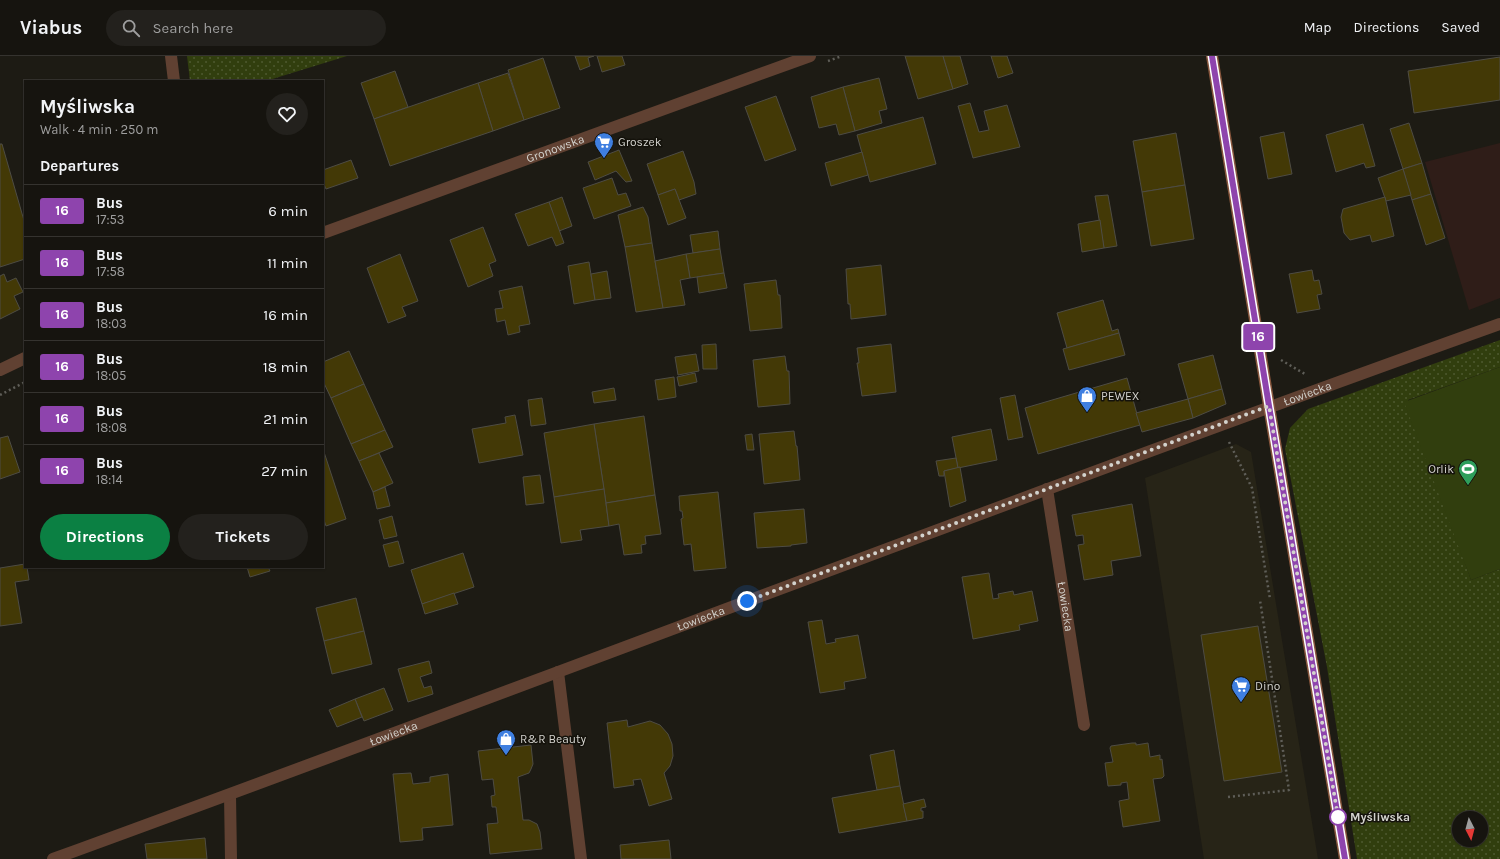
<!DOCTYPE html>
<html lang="en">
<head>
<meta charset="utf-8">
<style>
	body { margin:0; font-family:Karla,sans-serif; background:#23211d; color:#f1f3f6; height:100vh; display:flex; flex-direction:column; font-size:15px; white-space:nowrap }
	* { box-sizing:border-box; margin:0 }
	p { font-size:13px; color:#9e9e9e }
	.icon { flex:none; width:22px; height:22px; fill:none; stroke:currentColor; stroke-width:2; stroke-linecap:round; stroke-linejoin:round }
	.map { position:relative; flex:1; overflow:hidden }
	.sheet { position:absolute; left:24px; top:24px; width:300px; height:488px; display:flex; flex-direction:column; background:#16140f; border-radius:0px; box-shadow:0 1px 3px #0004,0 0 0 1px #35332f }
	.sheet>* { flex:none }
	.badge { padding:0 8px; border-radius:3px; font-size:14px; line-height:26px }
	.needle { width:26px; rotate:174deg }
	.controls { position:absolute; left:1452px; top:755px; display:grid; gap:8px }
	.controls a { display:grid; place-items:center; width:36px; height:36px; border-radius:50%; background:#16140f; box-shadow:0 1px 3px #0004,0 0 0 1px #35332f; font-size:20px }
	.you { position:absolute; width:20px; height:20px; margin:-10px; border:3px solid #fff; border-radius:50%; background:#1a73e8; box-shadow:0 0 0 6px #1a73e833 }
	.map>.badge { position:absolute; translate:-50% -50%; box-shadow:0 0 0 2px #fff }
	h2 { padding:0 16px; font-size:15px; line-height:36px }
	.round { display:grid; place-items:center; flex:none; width:42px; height:42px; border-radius:21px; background:#23211d }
	.head { display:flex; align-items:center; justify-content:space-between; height:68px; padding:0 16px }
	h1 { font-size:19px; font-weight:700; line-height:30px }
	.primary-button { display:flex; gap:8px; margin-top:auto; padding:8px 16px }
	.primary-button a { flex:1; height:46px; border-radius:24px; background:#0b8043; color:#fff; font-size:16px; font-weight:700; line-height:46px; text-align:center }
	.primary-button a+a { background:#23211d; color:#f1f3f6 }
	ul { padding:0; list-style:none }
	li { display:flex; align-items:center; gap:12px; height:52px; padding:0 16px; border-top:1px solid #35332f }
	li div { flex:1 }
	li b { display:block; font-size:15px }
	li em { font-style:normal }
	li .badge { min-width:44px; font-weight:700; text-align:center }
	header { display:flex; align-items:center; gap:24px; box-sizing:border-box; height:56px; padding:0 20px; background:#16140f; border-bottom:1px solid #35332f }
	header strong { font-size:19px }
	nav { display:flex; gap:22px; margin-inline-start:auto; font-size:14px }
	.search { width:280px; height:36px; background:#23211d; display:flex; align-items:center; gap:10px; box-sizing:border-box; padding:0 14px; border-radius:22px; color:#9e9e9e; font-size:15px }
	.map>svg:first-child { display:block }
</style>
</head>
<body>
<header>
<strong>Viabus</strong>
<div class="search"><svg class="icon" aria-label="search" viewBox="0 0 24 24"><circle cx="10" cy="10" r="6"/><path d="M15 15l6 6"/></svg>Search here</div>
<nav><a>Map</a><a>Directions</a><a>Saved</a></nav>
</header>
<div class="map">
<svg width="1500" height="803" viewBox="0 0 1500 803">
	<defs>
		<pattern id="grass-dots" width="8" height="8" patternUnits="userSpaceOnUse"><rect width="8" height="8" fill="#313e0e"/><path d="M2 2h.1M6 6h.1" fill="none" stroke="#4e5930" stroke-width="1.8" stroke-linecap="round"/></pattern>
	</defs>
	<rect width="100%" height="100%" fill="#1d1b14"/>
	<polygon fill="#272417" points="1236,388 1251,396 1318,803 1204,803 1145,422"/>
	<polygon fill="#2f1d18" points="1500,87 1500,242 1469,254 1425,106"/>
	<g fill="url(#grass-dots)" fill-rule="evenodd">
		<polygon points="187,0 347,0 266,25 190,25"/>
		<path d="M 1500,284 L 1500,311 L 1408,344 L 1471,524 L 1500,513 L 1500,803 L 1357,803 L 1327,611 L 1285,393 L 1290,372 L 1308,353 ZM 1459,762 L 1481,762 L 1481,784 L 1459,784 Z"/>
	</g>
	<polygon fill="#313e0e" points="1500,311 1500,513 1471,524 1404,346"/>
	<g fill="#433906" stroke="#4e4c44">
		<polygon points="575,0 594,0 588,2 590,10 580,14"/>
		<polygon points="597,0 622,0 625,9 602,16"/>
		<polygon points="905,0 943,0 953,33 918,43"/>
		<polygon points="943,0 960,0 968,28 953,33"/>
		<polygon points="991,0 1007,0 1013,17 998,22"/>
		<polygon points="1500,1 1500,44 1414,57 1408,15"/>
		<polygon points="543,2 560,52 524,64 508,14"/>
		<polygon points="395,15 408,51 374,63 361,27"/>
		<polygon points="508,17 524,64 493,75 478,27"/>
		<polygon points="879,22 887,53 879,55 882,67 855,75 843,31"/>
		<polygon points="478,27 493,75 390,110 374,63"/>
		<polygon points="843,31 855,75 839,79 836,68 819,72 811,41"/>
		<polygon points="776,40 796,94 765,105 745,51"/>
		<polygon points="970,47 979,76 989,74 984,55 1007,49 1020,91 973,102 958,50"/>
		<polygon points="923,61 936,108 870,126 857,79"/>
		<polygon points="1409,67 1422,107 1403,113 1390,73"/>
		<polygon points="1363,68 1375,110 1366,112 1364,107 1336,116 1326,79"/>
		<polygon points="1284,76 1292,118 1268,123 1260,81"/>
		<polygon points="1176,77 1185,129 1142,136 1133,85"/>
		<polygon points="0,88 2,88 25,168 25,203 0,211"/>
		<polygon points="619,94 632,125 626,126 616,115 595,124 588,106"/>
		<polygon points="683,95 694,126 696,138 679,144 675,133 658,139 647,108"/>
		<polygon points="862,96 868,119 831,130 825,107"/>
		<polygon points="351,104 358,122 326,133 323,126 323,114"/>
		<polygon points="1422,107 1431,138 1412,144 1403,113"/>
		<polygon points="1403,113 1411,139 1386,145 1378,122"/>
		<polygon points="612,122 618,139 626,137 631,150 594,163 583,132"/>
		<polygon points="1185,129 1194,183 1151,190 1142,136"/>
		<polygon points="675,133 686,162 668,169 658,139"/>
		<polygon points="1431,138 1445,182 1426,189 1412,144"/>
		<polygon points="1108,139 1117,190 1104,192 1095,140"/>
		<polygon points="562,141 572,170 559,175 549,146"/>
		<polygon points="1385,141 1394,180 1372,186 1370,179 1350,184 1344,177 1341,161 1343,153"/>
		<polygon points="549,146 564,187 556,190 552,181 528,190 515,158"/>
		<polygon points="643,151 648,161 652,187 625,191 618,159"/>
		<polygon points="1100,164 1104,192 1082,196 1078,168"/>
		<polygon points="483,171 496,205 489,208 493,220 468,231 450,184"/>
		<polygon points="718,175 720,193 693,197 690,179"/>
		<polygon points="652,187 663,252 636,256 625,191"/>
		<polygon points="720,193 724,217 690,222 686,198"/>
		<polygon points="400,198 418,245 402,251 406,260 388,267 367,212"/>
		<polygon points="686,198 690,222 680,224 685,249 663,252 655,205"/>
		<polygon points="589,206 595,244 574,248 568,210"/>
		<polygon points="881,209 886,259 851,263 850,248 848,248 846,213"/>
		<polygon points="1312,214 1314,225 1319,224 1322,238 1317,239 1320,253 1297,257 1289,218"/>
		<polygon points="607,215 611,242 595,244 591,218"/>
		<polygon points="724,217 727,232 699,237 697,221"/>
		<polygon points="4,218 7,226 16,222 23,236 14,240 20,253 0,263 0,220"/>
		<polygon points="776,224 778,239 780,239 782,272 750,275 744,228"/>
		<polygon points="522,230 530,268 519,270 520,276 508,279 505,264 497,266 495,253 503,252 499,235"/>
		<polygon points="1103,244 1112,275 1118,273 1119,277 1067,292 1057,257"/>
		<polygon points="1119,277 1125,299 1069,314 1063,293"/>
		<polygon points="716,288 717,313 703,313 702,289"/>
		<polygon points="891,288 896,336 862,340 857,307 859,307 857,292"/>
		<polygon points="349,295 364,328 331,342 323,325 323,306"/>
		<polygon points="696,298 699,315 678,319 675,301"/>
		<polygon points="1213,299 1222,333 1188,343 1178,308"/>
		<polygon points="785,300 787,315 789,315 790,348 758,351 753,304"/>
		<polygon points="695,317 697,326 679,330 677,321"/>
		<polygon points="674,321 676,341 658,344 655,324"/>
		<polygon points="1127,322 1140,369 1038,398 1025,352"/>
		<polygon points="364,328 385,374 351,388 331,342"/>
		<polygon points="614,332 616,344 594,347 592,336"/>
		<polygon points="1222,333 1226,348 1193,362 1188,343"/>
		<polygon points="1015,339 1023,381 1008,384 1000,342"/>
		<polygon points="542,342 546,368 531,370 528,344"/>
		<polygon points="1188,343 1193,362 1142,376 1136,357"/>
		<polygon points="515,359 523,399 479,407 472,373 506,367 505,361"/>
		<polygon points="644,360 655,439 606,447 594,368"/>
		<polygon points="594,368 604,433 554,441 544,377"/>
		<polygon points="991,373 997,404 958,412 952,381"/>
		<polygon points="385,374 393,391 359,405 351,388"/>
		<polygon points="794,375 796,390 797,390 800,424 764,428 759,378"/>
		<polygon points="752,378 754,394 747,394 745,379"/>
		<polygon points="8,380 20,416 0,423 0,382"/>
		<polygon points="323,393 346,463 326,470 323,461"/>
		<polygon points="379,397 393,427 373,436 359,405"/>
		<polygon points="956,402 958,412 944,415 944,420 939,420 936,405"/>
		<polygon points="960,411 966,445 950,451 944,415"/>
		<polygon points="540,419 544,447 526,449 523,421"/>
		<polygon points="385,431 390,450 377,453 373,436"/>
		<polygon points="604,433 609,470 580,474 582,484 561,487 554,441"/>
		<polygon points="718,436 726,512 694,515 691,488 684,489 681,463 683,462 682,455 680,455 679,440"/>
		<polygon points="655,439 661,478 645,480 646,488 641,489 642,497 624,499 619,468 609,470 606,447"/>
		<polygon points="1132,448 1141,500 1111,505 1113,519 1084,524 1078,489 1084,488 1083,479 1076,480 1072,459"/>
		<polygon points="804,453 807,487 791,489 791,490 757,492 754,457"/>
		<polygon points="392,460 397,480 384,483 379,464"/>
		<polygon points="398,485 404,507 389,511 383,489"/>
		<polygon points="463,497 474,531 422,548 411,514"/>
		<polygon points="25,508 25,511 27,511 29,524 15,526 22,567 0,570 0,512"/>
		<polygon points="247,511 268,511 270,515 250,521"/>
		<polygon points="989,517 993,543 999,542 998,538 1013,535 1014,539 1032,535 1038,565 1019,569 1020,574 973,583 962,521"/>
		<polygon points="454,537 458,548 425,558 422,548"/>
		<polygon points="356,542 364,575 324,585 316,552"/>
		<polygon points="822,564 826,588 836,586 835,583 858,579 866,622 844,626 845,633 820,637 808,566"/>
		<polygon points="1258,570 1282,716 1224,725 1201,579"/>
		<polygon points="364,575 372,608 332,618 324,585"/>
		<polygon points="429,605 432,617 420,621 424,632 431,630 433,638 408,646 398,613"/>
		<polygon points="384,632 393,654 364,665 355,643"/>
		<polygon points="355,643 362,661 337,671 329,654"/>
		<polygon points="627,664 628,671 650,665 660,669 668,678 672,688 673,700 670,710 664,717 672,743 649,750 641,723 633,724 634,729 614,732 607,667"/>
		<polygon points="1132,687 1136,687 1136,689 1148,687 1150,701 1160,699 1160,704 1162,703 1164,720 1162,722 1153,723 1160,765 1123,771 1119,745 1129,743 1127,726 1121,727 1121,729 1108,730 1105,707 1113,706 1110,692 1111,690"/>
		<polygon points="531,689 533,708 531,713 529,717 518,721 523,764 529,764 537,768 540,776 542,793 490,798 487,768 498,767 496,751 492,751 491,740 495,739 493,723 482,724 478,695"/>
		<polygon points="894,694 900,730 877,734 870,699"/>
		<polygon points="411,717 413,728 430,726 430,721 448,718 453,769 422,772 423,784 400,786 393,718"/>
		<polygon points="900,730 907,765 839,777 832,742"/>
		<polygon points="924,743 926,751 921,752 921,755 923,755 923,762 907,765 903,748"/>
		<polygon points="205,782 207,803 147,803 145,788"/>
		<polygon points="669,784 671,803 621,803 620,789"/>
	</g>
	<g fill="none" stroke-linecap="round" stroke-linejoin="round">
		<g stroke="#5f5e58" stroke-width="2.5" stroke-dasharray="2 3" stroke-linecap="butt">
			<polyline points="828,5 842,0"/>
			<polyline points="1281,304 1305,318"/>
			<polyline points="0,339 25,326"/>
			<polyline points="1229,386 1252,432 1270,543"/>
			<polyline points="1228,741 1289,734 1260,544"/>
		</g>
		<g stroke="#604132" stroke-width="12">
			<polyline points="171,0 174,25"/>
			<path id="s1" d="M 1047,433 L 1084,669"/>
			<polyline points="558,616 581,803"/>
		</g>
		<g stroke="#604132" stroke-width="12">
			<path id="s2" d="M 323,177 L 810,0"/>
			<polyline points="0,314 25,302"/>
			<polyline points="230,739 231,803"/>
			<path id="s3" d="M 53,803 C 536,627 1016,441 1500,268"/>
		</g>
		<polyline stroke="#87563d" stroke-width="12" points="1212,0 1269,350 1345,803"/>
	</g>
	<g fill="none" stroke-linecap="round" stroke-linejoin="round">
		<g stroke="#fff" stroke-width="9">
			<polyline id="line" points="1212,0 1269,350 1345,803"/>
		</g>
		<use href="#line" stroke="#8e44ad" stroke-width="6"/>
		<polyline stroke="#d3d2cd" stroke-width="4" stroke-dasharray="0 7.2" points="747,545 1269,350 1338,761"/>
	</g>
	<defs>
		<g id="supermarket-pin" transform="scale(1)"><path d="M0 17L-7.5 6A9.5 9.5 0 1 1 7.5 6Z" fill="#3f7fe0" stroke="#14120b"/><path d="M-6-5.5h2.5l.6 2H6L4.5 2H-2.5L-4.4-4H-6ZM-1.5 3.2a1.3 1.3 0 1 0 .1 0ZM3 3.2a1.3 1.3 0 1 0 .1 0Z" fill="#fff"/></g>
		<g id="shop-pin" transform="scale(1)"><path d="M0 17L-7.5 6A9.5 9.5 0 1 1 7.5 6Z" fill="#3f7fe0" stroke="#14120b"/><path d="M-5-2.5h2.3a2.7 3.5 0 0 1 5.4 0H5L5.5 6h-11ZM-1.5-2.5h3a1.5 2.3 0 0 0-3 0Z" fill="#fff"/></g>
		<g id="stadium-pin" transform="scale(1)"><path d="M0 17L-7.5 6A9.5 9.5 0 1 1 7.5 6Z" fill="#2e9e5b" stroke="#14120b"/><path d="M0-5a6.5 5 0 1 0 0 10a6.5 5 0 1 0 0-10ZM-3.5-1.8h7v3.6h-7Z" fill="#fff"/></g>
	</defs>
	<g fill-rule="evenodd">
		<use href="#supermarket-pin" x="604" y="86"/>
		<use href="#shop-pin" x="1087" y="340"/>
		<use href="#stadium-pin" x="1468" y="413"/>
		<use href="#supermarket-pin" x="1241" y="630"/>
		<use href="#shop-pin" x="506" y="683"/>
	</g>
	<circle fill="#fff" stroke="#8e44ad" stroke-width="2" cx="1338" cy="761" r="8"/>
	<g text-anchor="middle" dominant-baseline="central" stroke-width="3" stroke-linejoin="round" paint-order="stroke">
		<g font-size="12" fill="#d3d2cd" stroke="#14120b" text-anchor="start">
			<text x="618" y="86">Groszek</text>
			<text x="1101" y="340">PEWEX</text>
			<text x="1454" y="413" text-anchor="end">Orlik</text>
			<text x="1255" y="630">Dino</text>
			<text x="520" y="683">R&amp;R Beauty</text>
		</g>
		<g font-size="12" fill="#d3d2cd" stroke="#14120b">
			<text stroke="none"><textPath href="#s2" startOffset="247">Gronowska</textPath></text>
			<text stroke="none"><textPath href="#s3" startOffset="1338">Łowiecka</textPath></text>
			<text stroke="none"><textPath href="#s1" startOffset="119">Łowiecka</textPath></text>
			<text stroke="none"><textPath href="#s3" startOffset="691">Łowiecka</textPath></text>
			<text stroke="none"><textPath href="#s3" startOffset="363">Łowiecka</textPath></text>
		</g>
		<g font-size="12" font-weight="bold" fill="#d3d2cd" stroke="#14120b" text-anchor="start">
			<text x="1350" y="761">Myśliwska</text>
		</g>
	</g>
</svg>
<div class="controls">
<a><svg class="needle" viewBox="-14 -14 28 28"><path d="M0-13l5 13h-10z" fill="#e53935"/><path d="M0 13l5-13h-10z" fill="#9e9e9e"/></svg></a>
</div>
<div class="you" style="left:747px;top:545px"></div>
<b class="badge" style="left:1258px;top:281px;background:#8e44ad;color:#fff">16</b>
<section class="sheet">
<div class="head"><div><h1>Myśliwska</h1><p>Walk · 4 min · 250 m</p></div><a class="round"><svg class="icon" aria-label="heart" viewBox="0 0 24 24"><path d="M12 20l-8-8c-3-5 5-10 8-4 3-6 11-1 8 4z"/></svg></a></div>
<h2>Departures</h2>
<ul>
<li><span class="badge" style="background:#8e44ad;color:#fff">16</span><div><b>Bus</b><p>17:53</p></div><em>6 min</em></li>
<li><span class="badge" style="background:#8e44ad;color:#fff">16</span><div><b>Bus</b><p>17:58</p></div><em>11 min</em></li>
<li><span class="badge" style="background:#8e44ad;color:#fff">16</span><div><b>Bus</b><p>18:03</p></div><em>16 min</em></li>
<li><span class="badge" style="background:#8e44ad;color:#fff">16</span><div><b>Bus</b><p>18:05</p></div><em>18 min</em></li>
<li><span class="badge" style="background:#8e44ad;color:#fff">16</span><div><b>Bus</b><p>18:08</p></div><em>21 min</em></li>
<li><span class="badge" style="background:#8e44ad;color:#fff">16</span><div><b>Bus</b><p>18:14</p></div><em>27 min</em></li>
</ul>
<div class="primary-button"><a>Directions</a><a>Tickets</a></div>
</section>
</div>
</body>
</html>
